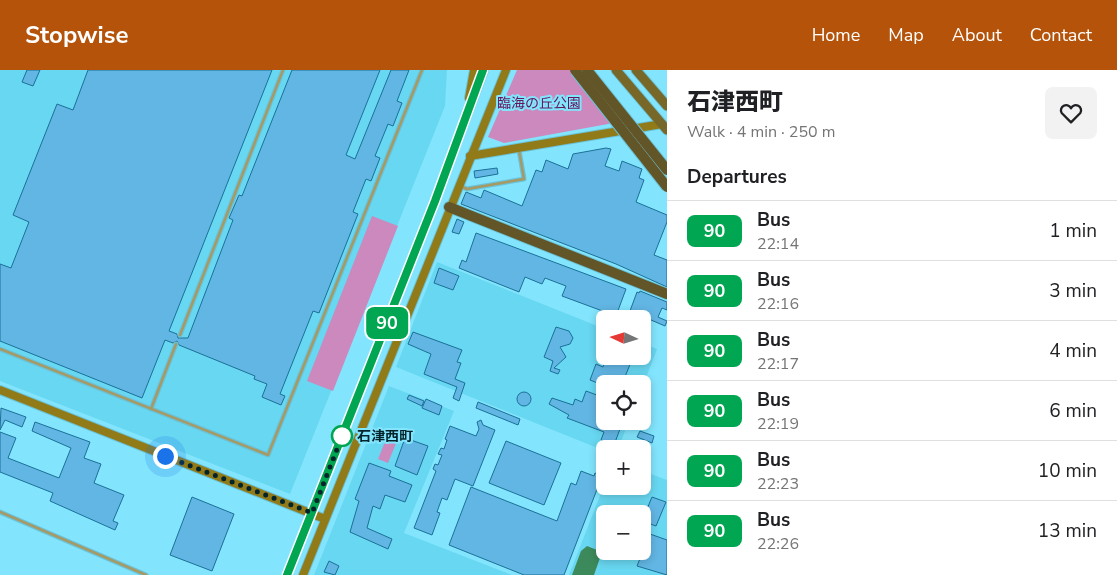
<!DOCTYPE html>
<html lang="en">
<head>
<meta charset="utf-8">
<style>
	body { margin:0; font-family:"Nunito Sans","Noto Sans JP",sans-serif; background:#f2f2f2; color:#202124; height:100vh; display:flex; flex-direction:column; font-size:19px; white-space:nowrap }
	* { box-sizing:border-box; margin:0 }
	p { font-size:16px; color:#757577 }
	.icon { flex:none; width:28px; height:28px; fill:none; stroke:currentColor; stroke-width:2; stroke-linecap:round; stroke-linejoin:round }
	.map { position:relative; flex:1; overflow:hidden }
	.details { display:flex; flex-direction:column; background:#fff; width:450px }
	.details>* { flex:none }
	.badge { padding:0 10px; border-radius:8px; font-size:18px; line-height:32px }
	.needle { width:32px; rotate:274deg }
	.buttons { position:absolute; left:596px; top:240px; display:grid; gap:10px }
	.buttons a { display:grid; place-items:center; width:55px; height:55px; border-radius:8px; background:#fff; box-shadow:0 2px 8px #0003; font-size:25px }
	.you { position:absolute; width:25px; height:25px; margin:-12px; border:4px solid #fff; border-radius:50%; background:#1a73e8; box-shadow:0 0 0 8px #1a73e833 }
	.map>.badge { position:absolute; translate:-50% -50%; box-shadow:0 0 0 2px #fff }
	h2 { padding:0 20px; font-size:19px; line-height:45px }
	.round { display:grid; place-items:center; flex:none; width:52px; height:52px; border-radius:8px; background:#f2f2f2 }
	.overview { display:flex; align-items:center; justify-content:space-between; height:85px; padding:0 20px }
	h1 { font-size:24px; font-weight:800; line-height:38px }
	ul { padding:0; list-style:none }
	li { display:flex; align-items:center; gap:15px; height:60px; padding:0 20px; border-top:1px solid #e0e0e0 }
	li div { flex:1 }
	li b { display:block; font-size:19px }
	li em { font-style:normal }
	li .badge { min-width:55px; font-weight:700; text-align:center }
	header { display:flex; align-items:center; gap:30px; box-sizing:border-box; height:70px; padding:0 25px; background:#b45309; color:#fff }
	header strong { font-size:24px }
	nav { display:flex; gap:28px; margin-inline-start:auto; font-size:18px }
	main { display:flex; flex:1; min-height:0 }
	.map>svg:first-child { display:block }
</style>
</head>
<body>
<header>
<strong>Stopwise</strong>
<nav><a>Home</a><a>Map</a><a>About</a><a>Contact</a></nav>
</header>
<main>
<div class="map">
<svg width="667" height="505" viewBox="0 0 667 505">
	<rect width="100%" height="100%" fill="#82e5fd"/>
	<g fill="#68d7f1" fill-rule="evenodd">
		<polygon points="0,0 447,0 445,36 290,424 0,311"/>
		<polygon points="437,192 605,259 605,286 642,286 643,273 657,279 643,316 642,314 605,314 605,351 629,351 618,379 605,379 605,381 396,297"/>
		<polygon points="389,316 454,341 404,463 512,505 314,505"/>
		<path d="M 643,401 L 667,410 L 667,505 L 569,505 L 605,413 L 605,416 L 642,416 ZM 605,444 L 642,444 L 642,481 L 605,481 Z"/>
	</g>
	<g fill="#cb89bd">
		<polygon points="517,0 579,0 619,52 504,73 488,67"/>
		<polygon points="372,146 398,156 333,321 307,311"/>
		<polygon points="387,367 397,371 388,393 378,389"/>
	</g>
	<polygon fill="#3c8a5b" points="587,476 602,482 594,505 572,505 581,481"/>
	<g fill="#62b6e4" stroke="#1b7097">
		<polygon points="27,0 40,0 33,16 22,12"/>
		<polygon points="88,0 272,0 169,261 177,264 178,268 188,268 233,150 229,148 239,125 242,126 292,0 380,0 346,85 355,89 391,0 409,0 397,31 402,33 393,56 388,54 375,86 380,88 371,111 366,109 353,142 358,144 319,243 313,241 280,324 285,326 281,335 262,327 267,314 254,309 255,306 179,275 177,271 173,273 165,270 142,328 0,271 0,194 11,198 29,152 13,145 57,34 73,40"/>
		<polygon points="606,78 611,79 605,96 619,101 622,91 642,99 639,108 644,110 636,132 667,145 667,152 654,185 667,190 667,217 616,194 461,134 466,122 481,128 484,120 522,136 536,100 542,102 546,90 568,99 573,84"/>
		<polygon points="497,98 498,104 475,108 474,101"/>
		<polygon points="457,149 464,152 459,164 452,162"/>
		<polygon points="476,163 626,219 616,246 562,226 566,216 545,208 542,214 525,207 519,222 459,198 462,190 466,192"/>
		<polygon points="439,198 459,206 453,220 434,213"/>
		<polygon points="640,221 667,232 667,240 662,238 658,247 667,251 665,256 637,244 635,249 627,249 637,222 639,223"/>
		<polygon points="556,257 569,261 573,268 570,274 560,277 566,287 554,298 560,300 558,304 550,301 553,291 544,287"/>
		<polygon points="413,262 462,280 457,292 461,293 455,309 465,313 459,331 453,328 457,317 424,304 431,284 408,274"/>
		<polygon points="607,286 617,286 631,292 622,314 605,314 605,316 590,310 596,294 603,297"/>
		<polygon points="586,321 605,328 603,351 623,351 614,375 601,370 604,362 567,348 569,345 549,334 552,328 573,335 575,329 582,332"/>
		<circle cx="524" cy="329" r="7"/>
		<polygon points="409,325 424,331 422,336 407,329"/>
		<polygon points="426,329 442,336 439,345 422,338"/>
		<polygon points="478,332 520,349 518,355 476,338"/>
		<polygon points="1,338 26,347 22,357 5,350 0,360"/>
		<polygon points="481,350 483,355 495,360 473,416 455,409 447,430 442,428 437,442 440,443 432,465 414,458 436,401 433,399 435,394 438,395 442,385 438,384 441,378 444,379 447,370 445,369 450,356 476,366 479,359 477,352"/>
		<polygon points="35,352 90,372 84,388 101,394 94,413 124,425 113,451 118,453 115,460 50,431 53,423 0,402 0,362 16,368 8,388 59,408 71,378 32,361"/>
		<polygon points="640,361 654,366 652,373 637,367"/>
		<polygon points="405,368 428,376 417,405 395,396"/>
		<polygon points="506,371 561,393 544,435 489,413"/>
		<polygon points="369,393 391,401 389,406 412,415 405,432 385,425 380,439 373,436 367,458 392,469 388,479 350,462 359,431 355,429"/>
		<polygon points="581,401 594,406 595,403 600,405 599,408 601,409 564,505 524,505 449,475 471,417 557,451 571,413 576,415"/>
		<polygon points="192,427 234,444 212,501 170,485"/>
		<polygon points="652,427 666,432 656,456 642,451"/>
		<polygon points="650,464 667,470 667,505 637,496"/>
		<polygon points="329,491 339,496 335,505 324,502"/>
	</g>
	<g fill="none" stroke-linecap="round" stroke-linejoin="round">
		<g stroke="#6bc2d7" stroke-width="5">
			<g id="lane">
				<polyline points="460,116 467,119 524,109 519,80"/>
				<polyline points="180,265 283,0"/>
				<polyline points="0,279 268,385 422,0"/>
				<polyline points="151,339 176,274"/>
				<polyline points="0,442 146,505"/>
			</g>
		</g>
		<g stroke="#6bc2d7" stroke-width="10">
			<g id="secondary">
				<polyline points="469,28 474,0"/>
				<polyline points="470,86 662,54"/>
				<polyline points="0,320 325,449"/>
				<polyline points="287,505 435,131 484,0"/>
				<polyline points="303,505 506,0"/>
			</g>
		</g>
		<g stroke="#6bc2d7" stroke-width="11">
			<g id="primary">
				<polyline points="616,0 667,60"/>
				<polyline points="636,0 667,36"/>
			</g>
		</g>
		<g stroke="#6bc2d7" stroke-width="12">
			<polyline id="highway" points="449,137 667,224"/>
		</g>
		<use href="#lane" stroke="#a79963" stroke-width="2.5"/>
		<use href="#secondary" stroke="#917a18" stroke-width="8"/>
		<use href="#primary" stroke="#776728" stroke-width="9"/>
		<use href="#highway" stroke="#625528" stroke-width="10"/>
		<g stroke="#6bc2d7" stroke-width="12" stroke-linecap="butt">
			<g id="highway-bridge">
				<polyline points="575,0 667,117"/>
				<polyline points="587,0 667,100"/>
			</g>
		</g>
		<use href="#highway-bridge" stroke="#625528" stroke-width="10"/>
	</g>
	<g fill="none" stroke-linecap="round" stroke-linejoin="round">
		<g stroke="#fff" stroke-width="11">
			<polyline id="line" points="287,505 435,131 483,0"/>
		</g>
		<use href="#line" stroke="#00a651" stroke-width="8"/>
		<polyline stroke="#03242b" stroke-width="5" stroke-dasharray="0 9" points="165,386 312,443 343,364 342,366"/>
	</g>
	<circle fill="#fff" stroke="#00a651" stroke-width="2.5" cx="342" cy="366" r="10"/>
	<g text-anchor="middle" dominant-baseline="central" stroke-width="4" stroke-linejoin="round" paint-order="stroke">
		<g font-size="14" fill="#65175a" stroke="#82e5fd">
			<text x="539" y="33">臨海の丘公園</text>
		</g>
		<g font-size="14" font-weight="bold" fill="#03242b" stroke="#82e5fd" text-anchor="start">
			<text x="357" y="366">石津西町</text>
		</g>
	</g>
</svg>
<div class="buttons">
<a><svg class="needle" viewBox="-14 -14 28 28"><path d="M0-13l5 13h-10z" fill="#e53935"/><path d="M0 13l5-13h-10z" fill="#757577"/></svg></a>
<a><svg class="icon" aria-label="locate" viewBox="0 0 24 24"><circle cx="12" cy="12" r="6"/><path d="M12 2v4M12 18v4M2 12h4M18 12h4"/></svg></a>
<a>+</a>
<a>−</a>
</div>
<div class="you" style="left:165px;top:386px"></div>
<b class="badge" style="left:387px;top:253px;background:#00a651;color:#fff">90</b>
</div>
<section class="details">
<div class="overview"><div><h1>石津西町</h1><p>Walk · 4 min · 250 m</p></div><a class="round"><svg class="icon" aria-label="heart" viewBox="0 0 24 24"><path d="M12 20l-8-8c-3-5 5-10 8-4 3-6 11-1 8 4z"/></svg></a></div>
<h2>Departures</h2>
<ul>
<li><span class="badge" style="background:#00a651;color:#fff">90</span><div><b>Bus</b><p>22:14</p></div><em>1 min</em></li>
<li><span class="badge" style="background:#00a651;color:#fff">90</span><div><b>Bus</b><p>22:16</p></div><em>3 min</em></li>
<li><span class="badge" style="background:#00a651;color:#fff">90</span><div><b>Bus</b><p>22:17</p></div><em>4 min</em></li>
<li><span class="badge" style="background:#00a651;color:#fff">90</span><div><b>Bus</b><p>22:19</p></div><em>6 min</em></li>
<li><span class="badge" style="background:#00a651;color:#fff">90</span><div><b>Bus</b><p>22:23</p></div><em>10 min</em></li>
<li><span class="badge" style="background:#00a651;color:#fff">90</span><div><b>Bus</b><p>22:26</p></div><em>13 min</em></li>
</ul>
</section>
</main>
</body>
</html>
